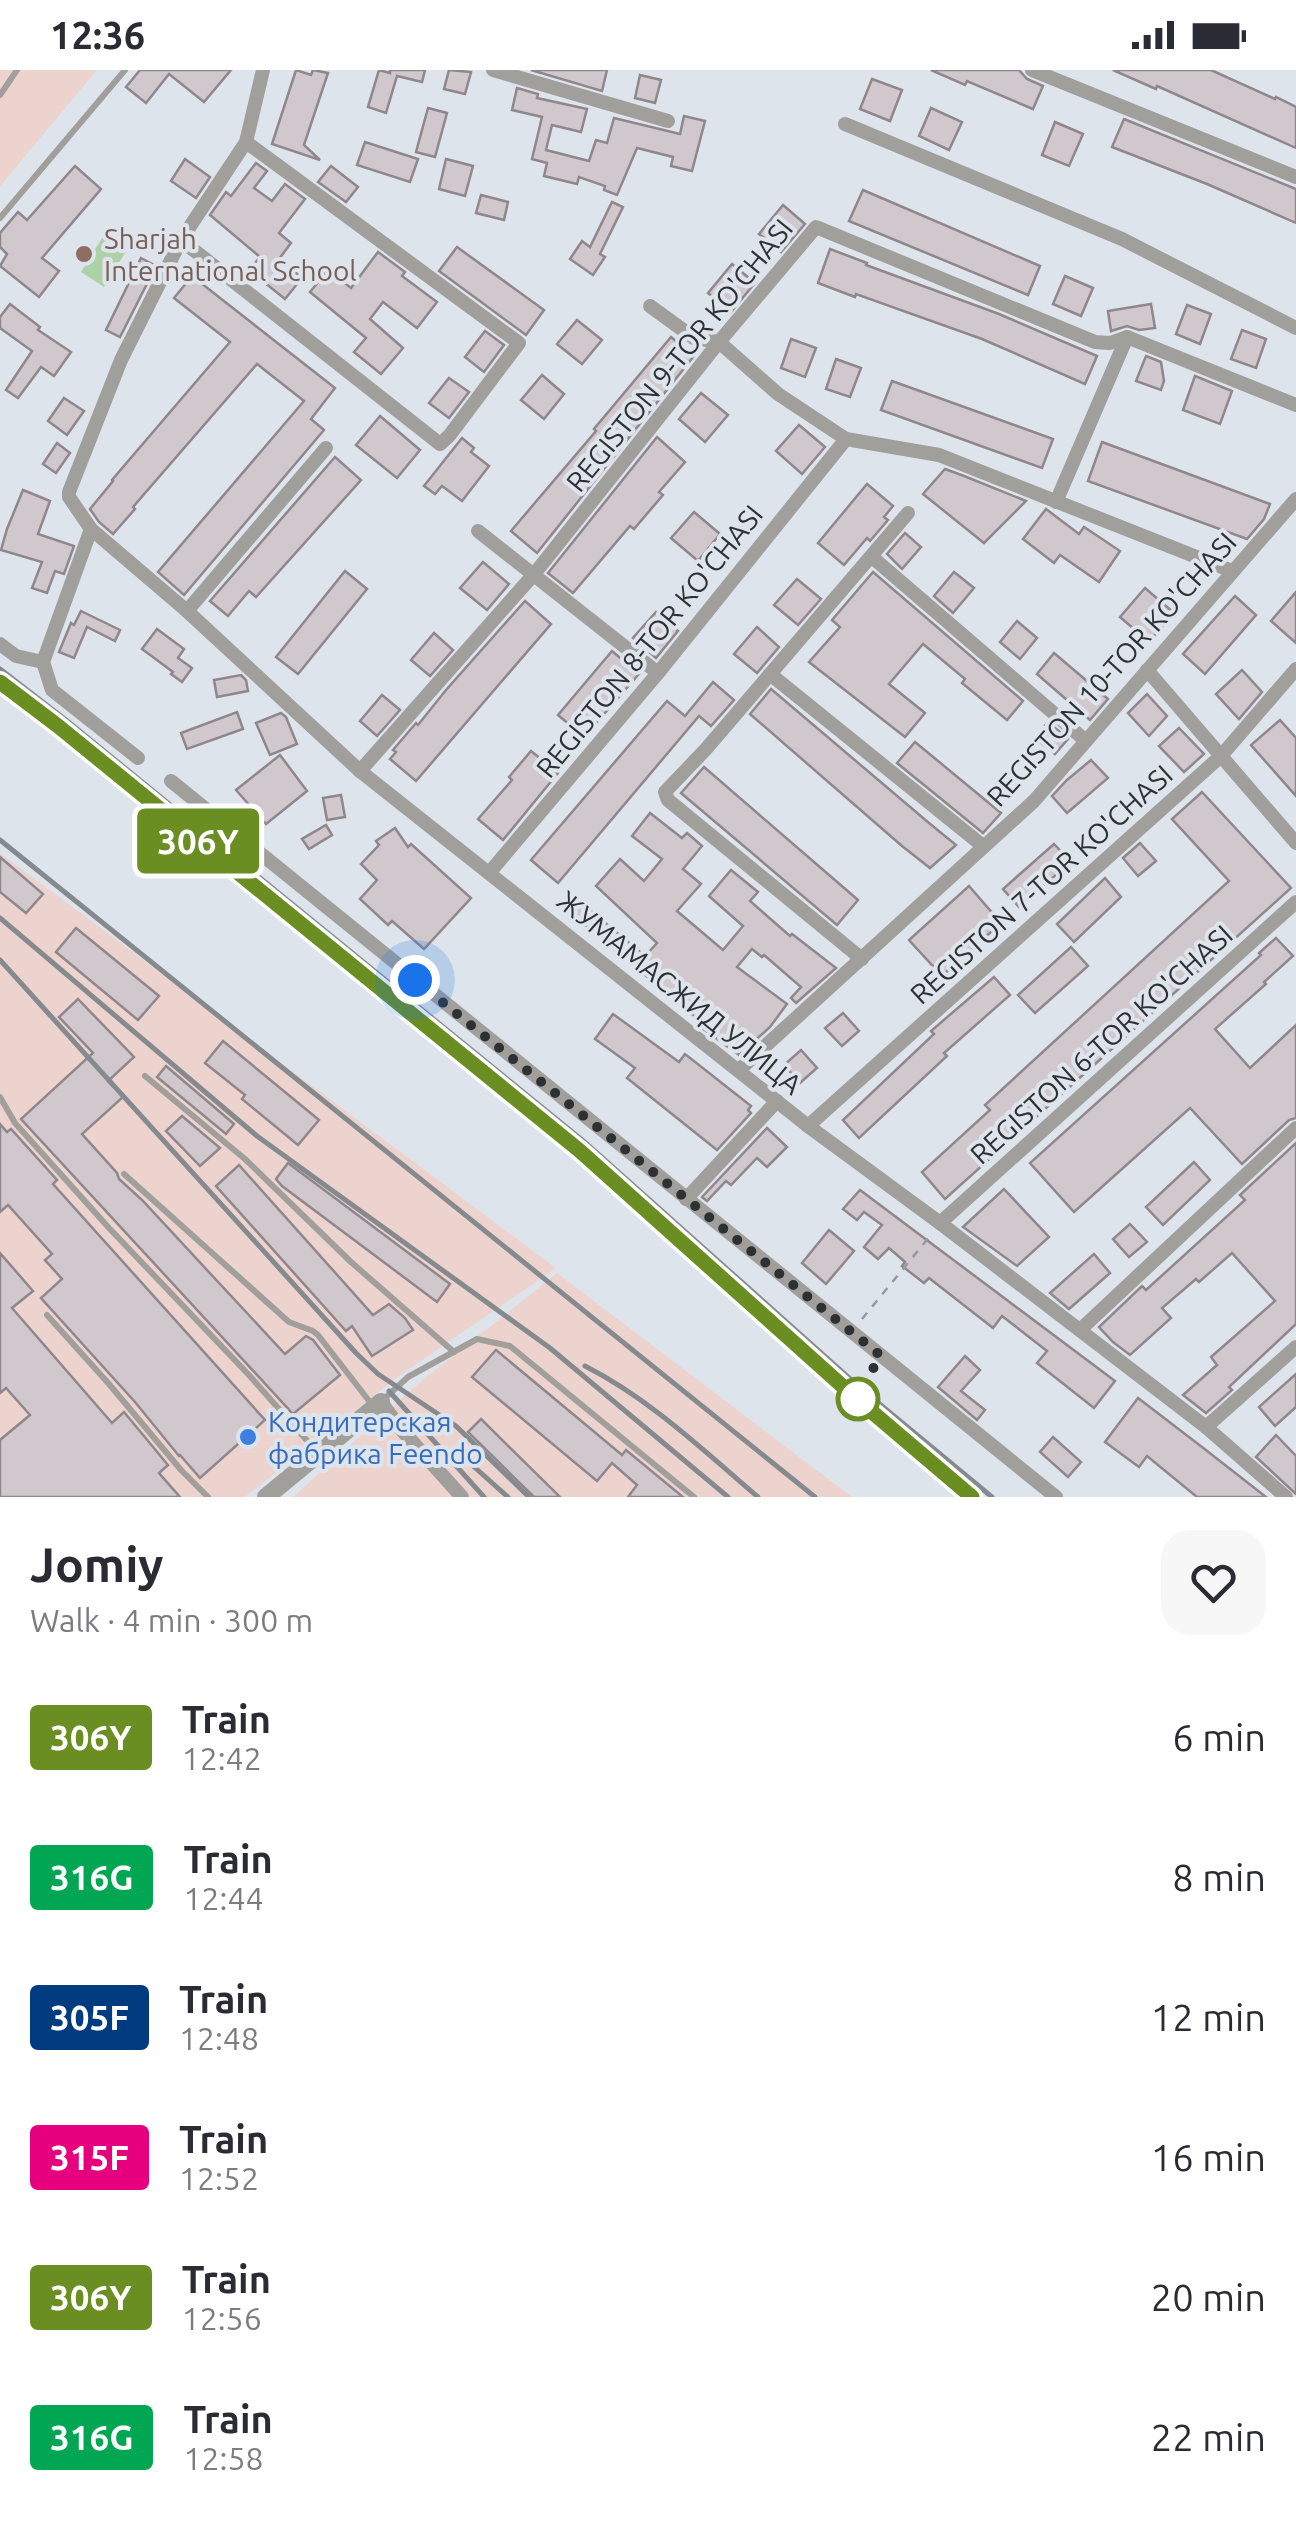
<!DOCTYPE html>
<html lang="en">
<head>
<meta charset="utf-8">
<style>
	body { margin:0; font-family:Ubuntu,sans-serif; background:#f7f7f7; color:#2b2b33; height:100vh; display:flex; flex-direction:column; font-size:38px; white-space:nowrap }
	* { box-sizing:border-box; margin:0 }
	p { font-size:32px; color:#7c7c81 }
	.icon { flex:none; width:55px; height:55px; fill:none; stroke:currentColor; stroke-width:2; stroke-linecap:round; stroke-linejoin:round }
	.map { position:relative; height:1427px; overflow:hidden }
	.sheet { display:flex; flex-direction:column; background:#fff; flex:1 }
	.sheet>* { flex:none }
	.badge { padding:0 20px; border-radius:8px; font-size:35px; line-height:65px }
	.you { position:absolute; width:50px; height:50px; margin:-25px; border:8px solid #fff; border-radius:50%; background:#1a73e8; box-shadow:0 0 0 15px #1a73e833 }
	.map>.badge { position:absolute; translate:-50% -50%; box-shadow:0 0 0 5px #fff }
	.round { display:grid; place-items:center; flex:none; width:105px; height:105px; border-radius:30px; background:#f7f7f7 }
	.head { display:flex; align-items:center; justify-content:space-between; height:170px; padding:0 30px }
	h1 { font-size:48px; font-weight:700; line-height:75px }
	ul { padding:0; list-style:none }
	li { display:flex; align-items:center; gap:30px; height:140px; padding:0 30px }
	li div { flex:1 }
	li b { display:block; font-size:38px }
	li em { font-style:normal }
	li .badge { min-width:110px; font-weight:700; text-align:center }
	.status { display:flex; justify-content:space-between; align-items:center; height:70px; padding:0 50px; background:#fff; direction:ltr }
	.status svg { height:28px; fill:currentColor }
	.map>svg:first-child { display:block }
</style>
</head>
<body>
<div class="status"><b>12:36</b><svg viewBox="0 0 49 12"><path d="M0 12V9h3v3zM5 12V6h3v6zM10 12V3h3v9zM15 12V0h3v12zM26 1h20v11H26zM47 4h2v5h-2z"/></svg></div>
<div class="map">
<svg width="1296" height="1427" viewBox="0 0 1296 1427">
	<rect width="100%" height="100%" fill="#dee4eb"/>
	<g fill="#edd3cd">
		<polygon points="0,0 97,0 0,116"/>
		<polygon points="0,783 556,1198 399,1306 245,1427 0,1427"/>
		<polygon points="557,1203 852,1427 293,1427 413,1318"/>
	</g>
	<polygon fill="#add2a8" points="107,160 130,175 104,217 81,202"/>
	<g fill="#d0c8cd" stroke="#8f878c" stroke-width="2.5">
		<polygon points="140,0 231,0 204,32 169,4 146,33 126,17"/>
		<polygon points="296,0 311,5 313,0 328,3 304,75 320,90 272,74"/>
		<polygon points="379,0 390,3 390,0 425,0 422,12 397,6 386,43 368,37"/>
		<polygon points="449,0 471,2 465,24 444,19"/>
		<polygon points="531,0 607,0 602,21"/>
		<polygon points="931,0 1019,0 1027,9 1043,16 1033,39 967,11 965,15"/>
		<polygon points="1113,0 1211,0 1275,29 1276,27 1296,37 1296,78 1157,16 1156,19"/>
		<polygon points="640,5 661,10 655,33 635,28"/>
		<polygon points="872,9 902,20 890,51 860,39"/>
		<polygon points="517,18 538,24 537,28 587,39 581,62 552,55 546,80 589,91 596,70 607,73 614,48 680,64 684,46 705,51 692,101 671,96 673,87 637,78 617,125 604,120 605,116 579,107 577,114 544,106 547,93 532,89 542,47 512,40"/>
		<polygon points="428,38 447,43 435,87 416,82"/>
		<polygon points="931,38 962,52 949,80 919,66"/>
		<polygon points="1124,49 1296,119 1296,153 1207,114 1112,77"/>
		<polygon points="1055,52 1083,64 1069,96 1042,85"/>
		<polygon points="365,72 418,89 410,112 357,95"/>
		<polygon points="185,89 210,107 196,128 171,111"/>
		<polygon points="446,89 473,96 465,126 439,119"/>
		<polygon points="256,93 267,101 254,118 272,131 285,114 305,129 279,163 291,173 279,189 302,208 285,229 249,200 260,187 210,145 226,122 231,126"/>
		<polygon points="75,96 101,119 42,188 59,201 39,227 0,196 7,184 0,177 0,163 18,142 27,150"/>
		<polygon points="331,96 358,117 346,132 318,112"/>
		<polygon points="863,120 1040,196 1028,225 849,151"/>
		<polygon points="481,125 508,132 504,150 476,143"/>
		<polygon points="612,132 623,137 600,184 605,187 593,205 570,189 582,171 590,177"/>
		<polygon points="783,135 805,154 781,182 759,164"/>
		<polygon points="457,177 544,240 526,265 439,201"/>
		<polygon points="830,179 867,193 866,195 999,244 1097,286 1085,314 982,269 856,224 855,227 818,213"/>
		<polygon points="378,182 405,202 402,206 437,232 417,258 383,232 370,249 403,278 381,304 354,282 366,268 310,222 328,200 351,218"/>
		<polygon points="141,188 156,196 120,267 106,260"/>
		<polygon points="732,194 755,213 731,242 708,223"/>
		<polygon points="192,206 335,318 311,349 324,360 184,525 158,502 304,331 257,294 133,437 135,439 113,464 99,452 90,439 113,411 112,410 230,272 174,228"/>
		<polygon points="1065,206 1093,218 1081,246 1053,234"/>
		<polygon points="10,234 40,257 38,260 71,282 54,306 41,297 18,328 6,320 32,281 0,258 0,247"/>
		<polygon points="1151,234 1155,258 1139,260 1127,256 1111,261 1108,241"/>
		<polygon points="1187,235 1211,244 1200,274 1176,264"/>
		<polygon points="577,250 602,270 582,294 557,274"/>
		<polygon points="1242,260 1266,269 1256,298 1231,289"/>
		<polygon points="485,261 504,275 484,302 465,287"/>
		<polygon points="671,267 694,286 537,483 511,461 596,361 594,359"/>
		<polygon points="791,269 816,278 805,307 781,298"/>
		<polygon points="1146,286 1161,292 1164,311 1161,320 1136,311"/>
		<polygon points="836,289 861,298 850,327 826,319"/>
		<polygon points="542,305 564,324 544,349 521,330"/>
		<polygon points="1195,306 1232,321 1220,354 1183,340"/>
		<polygon points="449,308 469,322 449,348 429,333"/>
		<polygon points="892,311 1053,369 1042,398 881,340"/>
		<polygon points="701,323 728,345 705,372 679,349"/>
		<polygon points="64,328 84,341 67,365 48,351"/>
		<polygon points="380,346 420,380 397,408 356,375"/>
		<polygon points="799,355 825,377 802,404 776,381"/>
		<polygon points="657,367 685,392 659,422 663,425 634,459 630,456 573,523 548,503"/>
		<polygon points="462,368 474,378 471,382 489,396 462,431 442,416 435,424 424,416"/>
		<polygon points="1102,372 1270,434 1264,449 1247,469 1088,411"/>
		<polygon points="57,373 70,383 56,403 43,394"/>
		<polygon points="335,387 361,410 256,527 249,521 228,546 210,531"/>
		<polygon points="945,399 964,406 1026,431 984,473 923,424"/>
		<polygon points="867,414 893,436 884,447 888,450 870,471 867,468 844,495 818,473"/>
		<polygon points="23,420 50,431 38,464 74,476 64,504 55,501 47,523 32,518 42,492 1,480 7,459"/>
		<polygon points="1046,439 1079,464 1084,457 1120,481 1099,512 1060,485 1054,493 1023,469"/>
		<polygon points="694,442 720,464 698,491 671,468"/>
		<polygon points="905,463 921,477 902,499 887,484"/>
		<polygon points="483,492 509,514 487,540 460,518"/>
		<polygon points="345,501 367,519 298,604 276,587"/>
		<polygon points="873,502 1023,631 1007,650 962,613 965,609 923,574 889,614 925,643 905,667 809,592 840,557 832,550"/>
		<polygon points="954,502 974,518 953,543 934,526"/>
		<polygon points="797,509 821,529 798,555 774,535"/>
		<polygon points="1145,518 1174,543 1149,572 1120,547"/>
		<polygon points="1296,522 1296,573 1271,551"/>
		<polygon points="1235,526 1256,545 1205,604 1183,584"/>
		<polygon points="525,531 551,554 416,711 390,689 396,682 393,680 416,653 418,655 446,620"/>
		<polygon points="81,541 120,560 115,571 87,557 74,588 59,582 71,553 74,555"/>
		<polygon points="656,542 678,561 656,588 633,568"/>
		<polygon points="1017,551 1037,568 1020,589 1000,572"/>
		<polygon points="757,557 779,577 757,603 734,584"/>
		<polygon points="157,559 184,579 178,588 192,598 182,612 171,604 173,602 142,579"/>
		<polygon points="434,563 453,580 430,606 411,590"/>
		<polygon points="612,581 639,604 584,667 558,645"/>
		<polygon points="1054,583 1108,629 1090,650 1037,604"/>
		<polygon points="1242,600 1262,622 1239,649 1216,624"/>
		<polygon points="241,605 246,610 248,621 217,627 214,610"/>
		<polygon points="713,612 734,630 711,656 699,646 558,813 531,790 667,631 685,646"/>
		<polygon points="771,619 929,753 956,775 930,798 902,776 750,644"/>
		<polygon points="1147,624 1167,646 1149,666 1128,643"/>
		<polygon points="382,625 400,640 377,666 360,651"/>
		<polygon points="237,642 243,659 187,679 181,663"/>
		<polygon points="281,643 286,647 297,674 270,685 256,653"/>
		<polygon points="1280,650 1296,668 1296,726 1251,675"/>
		<polygon points="1048,652 1068,669 1055,684 1035,668"/>
		<polygon points="1179,658 1204,684 1184,702 1159,676"/>
		<polygon points="915,672 1001,743 983,763 897,693"/>
		<polygon points="531,681 558,703 503,770 478,749 512,710 509,707"/>
		<polygon points="280,685 307,721 266,754 236,720"/>
		<polygon points="1091,690 1108,708 1067,743 1052,726 1067,710"/>
		<polygon points="704,697 858,830 837,855 681,723"/>
		<polygon points="1202,722 1291,818 945,1129 922,1102 990,1040 985,1035 1229,811 1172,749"/>
		<polygon points="341,725 345,747 327,750 323,728"/>
		<polygon points="650,743 682,768 687,763 702,776 683,799 701,814 677,841 723,880 743,856 709,826 731,800 758,822 750,831 790,866 792,864 836,898 796,933 791,928 801,917 764,885 762,887 752,879 737,897 787,934 770,957 739,985 702,958 705,955 571,843 580,832 645,886 657,873 596,816 620,789 644,811 662,789 632,766"/>
		<polygon points="326,755 332,765 309,779 302,769"/>
		<polygon points="395,758 408,777 411,774 471,828 424,879 392,851 388,855 360,829 377,810 361,794 379,775 376,771"/>
		<polygon points="1140,773 1156,791 1138,806 1123,788"/>
		<polygon points="1054,774 1071,792 1019,837 1003,819"/>
		<polygon points="0,787 43,824 26,843 0,822"/>
		<polygon points="1105,808 1121,827 1074,872 1057,854"/>
		<polygon points="969,816 1001,853 942,906 909,870"/>
		<polygon points="76,858 159,926 138,950 56,882"/>
		<polygon points="1276,868 1293,886 1264,912 1266,914 1215,959 1250,998 1296,955 1296,1048 1289,1050 1242,1094 1190,1038 1074,1142 1030,1093 1261,885 1259,883"/>
		<polygon points="1071,877 1088,896 1035,943 1018,925"/>
		<polygon points="994,907 1010,925 944,983 947,986 859,1068 843,1050 934,964 931,961"/>
		<polygon points="78,929 134,987 108,1011 123,1027 82,1064 117,1103 119,1109 142,1130 285,1284 306,1266 313,1270 340,1305 293,1344 21,1049 93,983 59,947"/>
		<polygon points="843,943 859,961 842,976 825,958"/>
		<polygon points="613,944 679,992 685,984 751,1036 748,1040 751,1043 717,1080 627,1008 635,998 595,969"/>
		<polygon points="223,971 319,1050 298,1075 242,1029 245,1025 205,993"/>
		<polygon points="801,980 817,998 800,1013 784,995"/>
		<polygon points="166,996 234,1054 226,1064 157,1007"/>
		<polygon points="182,1046 220,1078 200,1096 166,1061"/>
		<polygon points="0,1054 7,1062 11,1059 57,1110 53,1114 265,1350 200,1408 180,1385 179,1386 135,1332 41,1228 62,1209 45,1190 52,1184 8,1135 0,1142"/>
		<polygon points="767,1058 787,1077 767,1097 757,1088 731,1115 726,1111 707,1131 702,1127"/>
		<polygon points="1296,1073 1296,1254 1229,1317 1232,1320 1206,1343 1183,1325 1217,1295 1211,1287 1275,1231 1232,1183 1199,1212 1196,1209 1162,1238 1171,1248 1130,1285 1113,1272 1099,1257 1142,1216 1146,1220 1245,1130 1240,1125"/>
		<polygon points="1194,1092 1210,1110 1163,1155 1146,1137"/>
		<polygon points="288,1093 450,1214 437,1232 282,1116 276,1109"/>
		<polygon points="239,1095 373,1245 389,1234 405,1248 413,1260 372,1286 352,1256 346,1261 216,1116"/>
		<polygon points="1004,1119 1049,1167 1017,1196 963,1157"/>
		<polygon points="860,1120 1115,1311 1094,1338 1037,1293 1047,1281 1002,1246 993,1258 929,1208 924,1213 902,1196 905,1192 889,1178 878,1189 864,1177 882,1155 864,1142 857,1150 843,1139"/>
		<polygon points="1130,1154 1147,1172 1129,1187 1113,1169"/>
		<polygon points="829,1160 854,1181 826,1214 802,1193"/>
		<polygon points="0,1183 33,1221 12,1238 112,1353 124,1342 168,1395 159,1403 180,1427 0,1427 0,1370 30,1345 6,1318 0,1323"/>
		<polygon points="1094,1184 1110,1203 1069,1239 1050,1223"/>
		<polygon points="496,1280 622,1385 626,1380 683,1427 628,1427 637,1415 612,1393 597,1411 472,1307"/>
		<polygon points="965,1286 980,1300 961,1321 985,1340 977,1350 938,1317"/>
		<polygon points="1296,1304 1296,1337 1275,1356 1259,1337"/>
		<polygon points="1138,1328 1202,1377 1266,1427 1197,1427 1147,1386 1139,1397 1105,1372"/>
		<polygon points="481,1349 560,1427 534,1427 468,1362"/>
		<polygon points="1276,1365 1296,1386 1296,1424 1256,1387"/>
		<polygon points="1053,1367 1081,1392 1068,1407 1040,1382"/>
	</g>
	<g fill="none" stroke-linecap="round" stroke-linejoin="round">
		<polyline stroke="#959a9f" stroke-width="2.5" stroke-dasharray="8 8" stroke-linecap="butt" points="862,1249 930,1166"/>
		<g stroke="#a09f9b" stroke-width="6">
			<polyline points="0,25 17,0"/>
			<polyline points="0,148 125,0"/>
			<polyline points="145,1006 245,1089 351,1192 454,1282"/>
			<polyline points="0,1027 15,1053 109,1158 248,1304 318,1383"/>
			<polyline points="124,1104 289,1252 313,1261 318,1265 373,1336"/>
			<polyline points="47,1245 109,1314 181,1400 208,1427"/>
			<polyline points="384,1329 408,1307 477,1269 510,1276 694,1427"/>
		</g>
		<g stroke="#a09f9b" stroke-width="14">
			<polyline points="263,0 246,72 181,170 121,290 69,422 69,427 91,459 187,541 360,701 808,1056 940,1153 1206,1357 1286,1427"/>
			<polyline points="493,0 668,51"/>
			<polyline points="1032,0 1296,107"/>
			<polyline points="845,54 1122,169 1296,258"/>
			<polyline points="181,170 440,374 449,366 519,273 246,72"/>
			<polyline points="650,236 694,268 719,272"/>
			<polyline points="719,272 778,324 846,369 939,385 1232,501"/>
			<polyline points="1056,432 1127,267"/>
			<polyline points="91,459 43,592 52,620 138,688"/>
			<polyline points="478,461 658,603"/>
			<polyline points="872,487 1086,671"/>
			<polyline points="187,541 326,378"/>
			<polyline points="0,574 16,586 43,592"/>
			<polyline points="1147,600 1296,773"/>
			<polyline points="770,604 983,776"/>
			<polyline points="360,701 535,503 719,272 816,157 1095,272 1110,273 1127,267 1296,335"/>
			<polyline points="171,711 1056,1427"/>
			<polyline points="490,802 658,603 846,369"/>
			<polyline points="862,889 668,730 665,722 706,679 908,443"/>
			<polyline points="739,1000 1034,731 1296,429"/>
			<polyline points="808,1056 1221,686 1296,599"/>
			<polyline points="686,1129 777,1031"/>
			<polyline points="940,1153 1296,832"/>
			<polyline points="1080,1260 1296,1058"/>
			<polyline points="381,1332 400,1358 462,1427"/>
			<polyline points="1206,1357 1296,1277"/>
		</g>
		<polyline stroke="#a09f9b" stroke-width="18" points="266,1427 381,1332"/>
		<g stroke="#858a8e" stroke-width="5">
			<polyline points="0,599 66,650 587,1074 865,1322 992,1427"/>
			<polyline points="0,770 815,1427"/>
			<polyline points="0,848 257,1066 550,1278 728,1427"/>
			<polyline points="0,890 356,1283 378,1304 456,1356 529,1427"/>
			<path d="M 585,1296 C 650,1329 703,1380 758,1427"/>
			<polyline points="389,1321 484,1427"/>
			<polyline points="463,1387 508,1427"/>
		</g>
	</g>
	<g fill="none" stroke-linecap="round" stroke-linejoin="round">
		<g stroke="#fff" stroke-width="22">
			<polyline id="line" points="0,612 58,656 580,1081 858,1330 972,1427"/>
		</g>
		<use href="#line" stroke="#6b8e23" stroke-width="15"/>
		<polyline stroke="#2e3133" stroke-width="10" stroke-dasharray="0 18" points="415,910 880,1285 858,1329"/>
	</g>
	<circle fill="#8d6e63" stroke="#dee4eb" stroke-width="4" cx="84" cy="184" r="10"/>
	<circle fill="#fff" stroke="#6b8e23" stroke-width="5" cx="858" cy="1329" r="20"/>
	<circle fill="#3f7fe0" stroke="#dee4eb" stroke-width="4" cx="248" cy="1367" r="10"/>
	<g text-anchor="middle" dominant-baseline="central" stroke-width="8" stroke-linejoin="round" paint-order="stroke">
		<g font-size="28" fill="#785e54" stroke="#dee4eb" text-anchor="start">
			<text x="104" y="168">Sharjah<tspan x="104" dy="32">International School</tspan></text>
		</g>
		<g font-size="28" fill="#2e3133" stroke="#dee4eb">
			<text transform="translate(679 285) rotate(-51)">REGISTON 9-TOR KO'CHASI</text>
			<text transform="translate(649 571) rotate(-51)">REGISTON 8-TOR KO'CHASI</text>
			<text transform="translate(1111 599) rotate(-48)">REGISTON 10-TOR KO'CHASI</text>
			<text transform="translate(1041 814) rotate(-42)">REGISTON 7-TOR KO'CHASI</text>
			<text transform="translate(680 922) rotate(39)">ЖУМАМАСЖИД УЛИЦА</text>
			<text transform="translate(1101 974) rotate(-42)">REGISTON 6-TOR KO'CHASI</text>
		</g>
		<g font-size="28" fill="#366cbe" stroke="#dee4eb" text-anchor="start">
			<text x="268" y="1351">Кондитерская<tspan x="268" dy="32">фабрика Feendo</tspan></text>
		</g>
	</g>
</svg>
<div class="you" style="left:415px;top:910px"></div>
<b class="badge" style="left:198px;top:771px;background:#6b8e23;color:#fff">306Y</b>
</div>
<section class="sheet">
<div class="head"><div><h1>Jomiy</h1><p>Walk · 4 min · 300 m</p></div><a class="round"><svg class="icon" aria-label="heart" viewBox="0 0 24 24"><path d="M12 20l-8-8c-3-5 5-10 8-4 3-6 11-1 8 4z"/></svg></a></div>
<ul>
<li><span class="badge" style="background:#6b8e23;color:#fff">306Y</span><div><b>Train</b><p>12:42</p></div><em>6 min</em></li>
<li><span class="badge" style="background:#00a651;color:#fff">316G</span><div><b>Train</b><p>12:44</p></div><em>8 min</em></li>
<li><span class="badge" style="background:#003b80;color:#fff">305F</span><div><b>Train</b><p>12:48</p></div><em>12 min</em></li>
<li><span class="badge" style="background:#e6007e;color:#fff">315F</span><div><b>Train</b><p>12:52</p></div><em>16 min</em></li>
<li><span class="badge" style="background:#6b8e23;color:#fff">306Y</span><div><b>Train</b><p>12:56</p></div><em>20 min</em></li>
<li><span class="badge" style="background:#00a651;color:#fff">316G</span><div><b>Train</b><p>12:58</p></div><em>22 min</em></li>
</ul>
</section>
</body>
</html>
